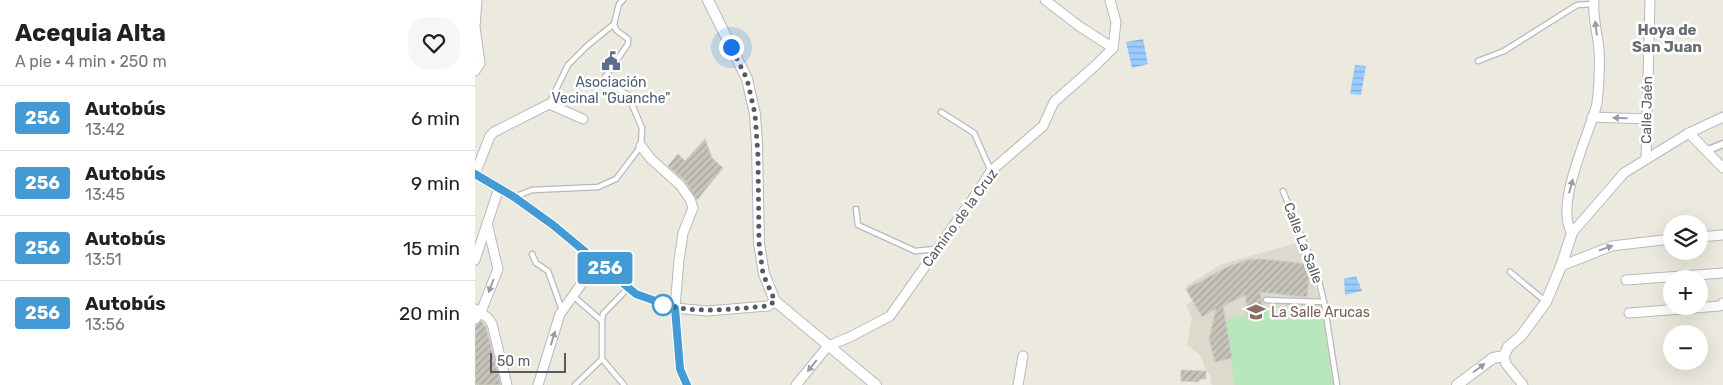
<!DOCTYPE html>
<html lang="es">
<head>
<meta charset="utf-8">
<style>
	body { margin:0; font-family:Rubik,sans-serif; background:#f6f6f6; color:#202124; height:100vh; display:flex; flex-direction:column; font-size:19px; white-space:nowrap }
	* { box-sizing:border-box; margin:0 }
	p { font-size:16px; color:#757577 }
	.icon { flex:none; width:28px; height:28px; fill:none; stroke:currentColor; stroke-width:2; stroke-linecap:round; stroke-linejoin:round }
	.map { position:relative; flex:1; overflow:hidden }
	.drawer { display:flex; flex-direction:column; background:#fff; width:475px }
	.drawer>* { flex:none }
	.badge { padding:0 10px; border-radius:4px; font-size:18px; line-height:32px }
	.fabs { position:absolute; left:1188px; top:215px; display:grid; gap:10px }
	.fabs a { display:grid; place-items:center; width:45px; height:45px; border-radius:50%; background:#fff; box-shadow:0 5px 20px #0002; font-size:25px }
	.scale { position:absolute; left:15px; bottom:12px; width:76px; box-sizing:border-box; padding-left:5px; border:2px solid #575b61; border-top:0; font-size:14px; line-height:18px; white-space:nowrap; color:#575b61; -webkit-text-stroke:4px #fff; paint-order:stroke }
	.you { position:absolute; width:25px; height:25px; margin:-12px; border:4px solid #fff; border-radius:50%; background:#1a73e8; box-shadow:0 0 0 8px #1a73e833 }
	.map>.badge { position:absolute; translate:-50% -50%; box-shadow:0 0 0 2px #fff }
	.round { display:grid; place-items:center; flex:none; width:52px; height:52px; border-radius:20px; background:#f6f6f6 }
	.head { display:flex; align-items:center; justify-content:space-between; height:85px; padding:0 15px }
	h1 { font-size:24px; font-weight:700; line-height:38px }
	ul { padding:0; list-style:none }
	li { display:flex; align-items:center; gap:15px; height:65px; padding:0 15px; border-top:1px solid #e0e0e0 }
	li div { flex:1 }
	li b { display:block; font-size:19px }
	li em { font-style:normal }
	li .badge { min-width:55px; font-weight:700; text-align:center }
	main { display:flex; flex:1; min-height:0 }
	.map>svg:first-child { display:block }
</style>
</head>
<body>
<main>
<section class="drawer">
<div class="head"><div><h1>Acequia Alta</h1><p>A pie · 4 min · 250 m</p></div><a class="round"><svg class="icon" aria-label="heart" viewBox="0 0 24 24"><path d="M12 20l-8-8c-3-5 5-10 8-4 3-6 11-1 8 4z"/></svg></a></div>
<ul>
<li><span class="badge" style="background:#449ad5;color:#fff">256</span><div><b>Autobús</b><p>13:42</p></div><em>6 min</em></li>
<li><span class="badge" style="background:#449ad5;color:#fff">256</span><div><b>Autobús</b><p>13:45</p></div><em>9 min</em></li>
<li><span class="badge" style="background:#449ad5;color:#fff">256</span><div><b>Autobús</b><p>13:51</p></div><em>15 min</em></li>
<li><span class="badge" style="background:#449ad5;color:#fff">256</span><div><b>Autobús</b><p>13:56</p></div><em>20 min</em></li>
</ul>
</section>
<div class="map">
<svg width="1248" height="385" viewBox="0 0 1248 385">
	<defs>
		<pattern id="water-rules" width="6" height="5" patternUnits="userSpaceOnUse" patternTransform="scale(1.25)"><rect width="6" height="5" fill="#9bcbff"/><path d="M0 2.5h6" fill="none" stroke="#81a8d2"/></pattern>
		<pattern id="building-hatch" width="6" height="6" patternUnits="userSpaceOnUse" patternTransform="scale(1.25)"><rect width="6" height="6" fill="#c7c4bb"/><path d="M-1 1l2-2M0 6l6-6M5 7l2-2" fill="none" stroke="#a4a29b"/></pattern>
	</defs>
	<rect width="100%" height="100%" fill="#eceade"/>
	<polygon fill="#dcdacd" points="826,242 846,305 859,385 737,385 735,374 731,371 726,356 712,344 717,319 711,305 718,301 711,286 747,264"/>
	<polygon fill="#b8e7bc" points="789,307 846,308 858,385 760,385 749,319 789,312"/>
	<g fill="url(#water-rules)">
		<polygon points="668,39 673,64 657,68 651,42"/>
		<polygon points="880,65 891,66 886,95 875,94"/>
		<polygon points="881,276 887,291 870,295 869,279"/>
	</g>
	<g fill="url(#building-hatch)" stroke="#d1ccbc">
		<polygon points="230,139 237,158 248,168 222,200 210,181 193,166 203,154 210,161"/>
		<polygon points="787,259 833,264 835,268 832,297 785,292 789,312 773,315 770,295 748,306 757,358 740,362 734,339 741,309 727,317 711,289 758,264 759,265 771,260"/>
		<polygon points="6,321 11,327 26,385 0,385 0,325"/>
		<polygon points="706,370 731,371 731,379 724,379 724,382 706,381"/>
	</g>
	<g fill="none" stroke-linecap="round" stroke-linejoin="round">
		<g stroke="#b7b9bf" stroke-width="7">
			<g id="service">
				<polyline points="1003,61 1029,51 1102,5 1118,4"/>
				<polyline points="74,104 93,65 112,46 139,24 144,4 148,0"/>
				<polyline points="466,112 499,133 516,171"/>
				<polyline points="808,191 843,277 849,302 862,385"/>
				<polyline points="39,197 57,190 123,187 141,179 166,146 167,128 153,95 131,82 130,77 153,44 153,39 141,30 139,24"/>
				<polyline points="381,209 383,225 440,251 460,249"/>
				<polyline points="57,254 61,263 73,271 87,310"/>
				<polyline points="1035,272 1070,301"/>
				<polyline points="98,296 127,321"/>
				<polyline points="791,300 849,302"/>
				<polyline points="127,359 149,385"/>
				<polyline points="100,385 127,359 127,321 128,314 153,288"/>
			</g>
		</g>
		<g stroke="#b7b9bf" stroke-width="9">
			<polyline id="pedestrian" points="1231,151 1248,144"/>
		</g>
		<g stroke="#b7b9bf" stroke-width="11">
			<g id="minor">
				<polyline points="570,0 604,26 638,48"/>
				<path d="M 1119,0 C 1117,16 1123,34 1124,50 C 1125,61 1124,97 1121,107 C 1113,137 1079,206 1097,233 L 1149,173 L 1214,133 L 1248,117"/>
				<polyline points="0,71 5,63 0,27 2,0"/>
				<polyline points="1117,117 1172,119"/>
				<polyline points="1214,133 1248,168"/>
				<polyline points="166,146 176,159 205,185 215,199 218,208 208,233 204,260 200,308 205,369 212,385"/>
				<polyline points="1171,159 1175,0"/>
				<polyline points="0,174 39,197 78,225 161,294 200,308 232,311 293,306 300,301"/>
				<polyline points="0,174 15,136 19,132 74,104 108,119"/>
				<polyline points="1224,237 1248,235"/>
				<polyline points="0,260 24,188"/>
				<polyline points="1086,266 1137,246 1196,239"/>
				<polyline points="1151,280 1248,273"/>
				<polyline points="0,309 13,318 17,324 32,385"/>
				<polyline points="1154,313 1245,306 1248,303"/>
				<polyline points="0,319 6,312 23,269 12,223"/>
				<polyline points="1029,356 1031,364 1048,385"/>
				<polyline points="63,385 85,314 122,262"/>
				<polyline points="321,385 353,346 375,337 415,316 504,190 516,171 568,126 579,102 621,65 638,48 641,22 635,0"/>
				<polyline points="543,385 548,356"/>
			</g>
		</g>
		<g stroke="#b7b9bf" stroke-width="12">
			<g id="tertiary">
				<polyline points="233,0 272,79 280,114 282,145 284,243 289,274 300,301 401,385"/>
				<polyline points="982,385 1018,358 1029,356 1033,347 1046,336 1071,302 1086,266 1097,233"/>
			</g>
		</g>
		<use href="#service" stroke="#fff" stroke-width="4.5"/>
		<use href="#pedestrian" stroke="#fff" stroke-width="6"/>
		<use href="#minor" stroke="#fff" stroke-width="9"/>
		<use href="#tertiary" stroke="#fff" stroke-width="10"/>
	</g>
	<defs><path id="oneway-solid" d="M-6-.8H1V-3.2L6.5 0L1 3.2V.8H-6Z" transform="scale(1.25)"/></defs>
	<g fill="#9a9da0">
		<use href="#oneway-solid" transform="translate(1121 28) rotate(-97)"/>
		<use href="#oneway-solid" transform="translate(1145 118) rotate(-178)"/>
		<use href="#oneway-solid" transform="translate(1096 186) rotate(-75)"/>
		<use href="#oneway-solid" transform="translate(1131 248) rotate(-19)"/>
		<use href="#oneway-solid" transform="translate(16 286) rotate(111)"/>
		<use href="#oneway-solid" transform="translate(78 338) rotate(-73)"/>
		<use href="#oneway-solid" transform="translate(337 366) rotate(129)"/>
		<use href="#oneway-solid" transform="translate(1004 368) rotate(-37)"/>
	</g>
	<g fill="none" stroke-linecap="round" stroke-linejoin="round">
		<g stroke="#fff" stroke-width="11">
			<polyline id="line" points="0,174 39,197 78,225 161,294 200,308 205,369 212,385"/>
		</g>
		<use href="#line" stroke="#449ad5" stroke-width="8"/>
		<path stroke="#575b61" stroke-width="5" stroke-dasharray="0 9" d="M 188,305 L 185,304 C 221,314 256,309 293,306 L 300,301 L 288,274 L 284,243 L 283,156 L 280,114 L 272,79 L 256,47"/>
	</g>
	<defs>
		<g id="civic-bare" transform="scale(1.5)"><path d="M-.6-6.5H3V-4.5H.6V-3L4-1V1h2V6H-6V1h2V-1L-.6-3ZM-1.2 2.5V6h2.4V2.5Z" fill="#5c6f8a" stroke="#fff" stroke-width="2.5" paint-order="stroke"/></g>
		<g id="school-bare" transform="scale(1.5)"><path d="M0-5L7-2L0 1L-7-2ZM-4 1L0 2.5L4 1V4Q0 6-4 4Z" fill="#8d6e63" stroke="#fff" stroke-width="2.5" paint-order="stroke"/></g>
	</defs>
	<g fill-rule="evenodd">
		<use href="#civic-bare" x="136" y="61"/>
		<use href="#school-bare" x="781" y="312"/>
	</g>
	<circle fill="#fff" stroke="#449ad5" stroke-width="2.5" cx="188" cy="305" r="10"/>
	<g text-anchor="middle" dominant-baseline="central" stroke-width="5" stroke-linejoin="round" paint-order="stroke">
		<g font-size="14" fill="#4e5e75" stroke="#fff">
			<text x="136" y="82">Asociación<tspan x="136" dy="16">Vecinal "Guanche"</tspan></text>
		</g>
		<g font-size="14" fill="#575b61" stroke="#fff">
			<text transform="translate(1172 110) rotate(-89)">Calle Jaén</text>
			<text transform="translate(485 218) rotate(-54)">Camino de la Cruz</text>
			<text transform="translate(828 243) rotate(69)">Calle La Salle</text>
		</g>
		<g font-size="14" fill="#785e54" stroke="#fff" text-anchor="start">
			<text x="796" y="312">La Salle Arucas</text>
		</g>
		<g font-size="15" font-weight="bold" fill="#686d73" stroke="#fff">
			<text x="1192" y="30">Hoya de<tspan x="1192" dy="17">San Juan</tspan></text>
		</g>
	</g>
</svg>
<div class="fabs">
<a><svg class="icon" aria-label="layers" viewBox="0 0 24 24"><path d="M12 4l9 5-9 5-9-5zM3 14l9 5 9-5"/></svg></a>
<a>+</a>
<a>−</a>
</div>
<div class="scale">50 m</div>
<div class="you" style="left:256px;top:47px"></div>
<b class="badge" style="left:130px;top:268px;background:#449ad5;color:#fff">256</b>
</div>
</main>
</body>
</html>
